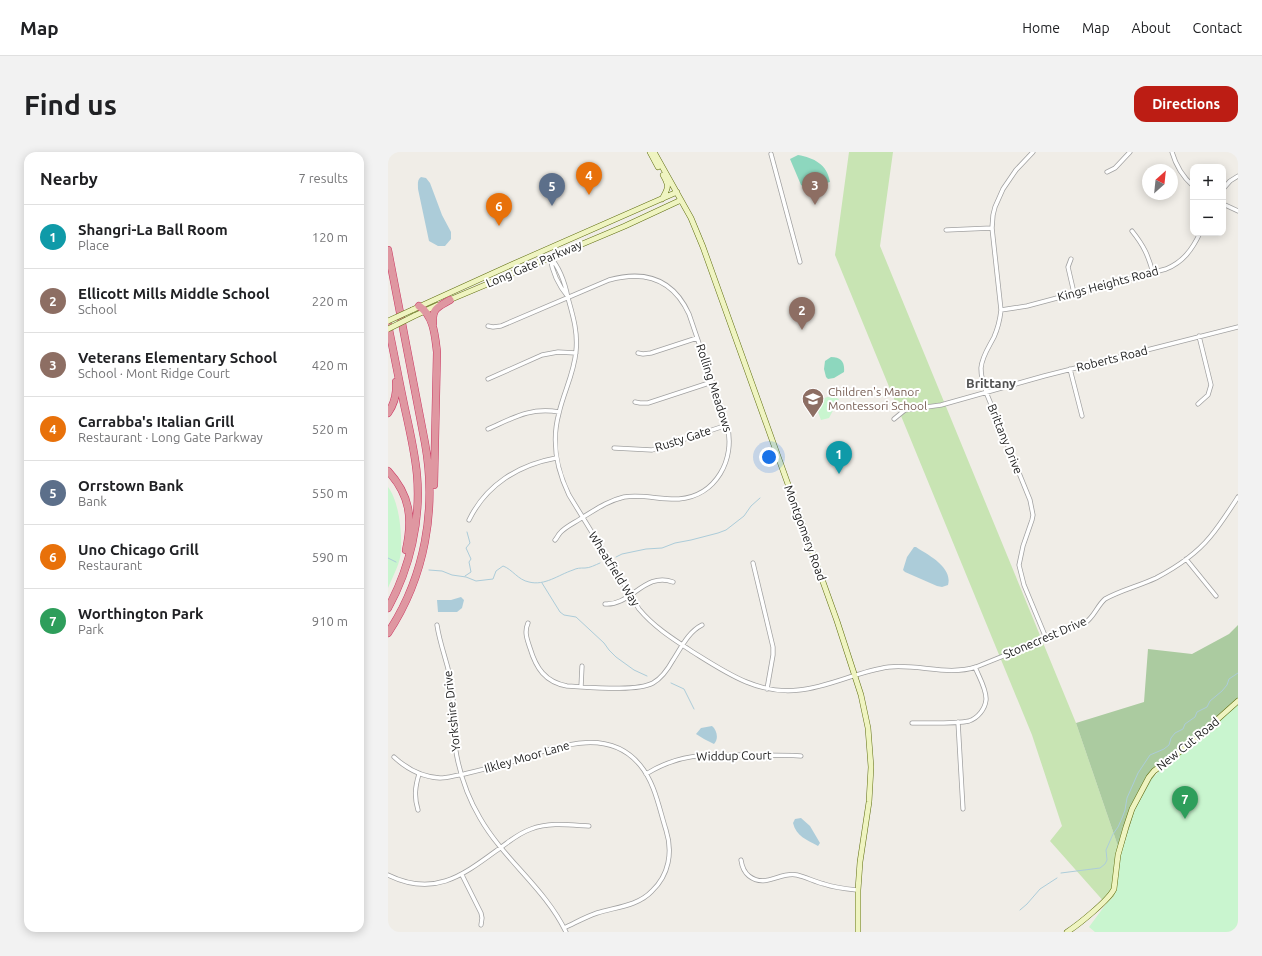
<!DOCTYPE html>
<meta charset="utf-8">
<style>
body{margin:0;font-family:Ubuntu,sans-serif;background:#f2f2f2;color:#202124}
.controls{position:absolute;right:12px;top:12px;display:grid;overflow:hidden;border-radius:8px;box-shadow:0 2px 10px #0003}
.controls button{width:36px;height:36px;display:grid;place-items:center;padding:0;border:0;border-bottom:1px solid #e0e0e0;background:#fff;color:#202124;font:20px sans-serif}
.compass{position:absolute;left:754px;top:12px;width:36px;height:36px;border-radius:50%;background:#fff;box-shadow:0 2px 10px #0003;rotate:27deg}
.you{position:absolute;left:381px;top:305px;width:14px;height:14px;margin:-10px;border:3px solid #fff;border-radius:50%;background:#1a73e8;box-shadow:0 0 0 6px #1a73e833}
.badge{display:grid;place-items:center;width:26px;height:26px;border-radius:50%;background:#bc1d14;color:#fff;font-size:13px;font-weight:700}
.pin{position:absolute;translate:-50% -33px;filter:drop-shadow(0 1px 2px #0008)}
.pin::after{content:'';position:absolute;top:21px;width:14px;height:12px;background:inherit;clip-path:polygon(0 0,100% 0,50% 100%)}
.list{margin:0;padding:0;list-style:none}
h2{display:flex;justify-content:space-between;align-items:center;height:52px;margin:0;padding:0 16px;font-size:17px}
h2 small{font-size:13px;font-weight:400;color:#757577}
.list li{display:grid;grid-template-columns:26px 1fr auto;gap:12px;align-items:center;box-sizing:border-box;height:64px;padding:0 16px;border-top:1px solid #e0e0e0}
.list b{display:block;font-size:15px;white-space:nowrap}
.list p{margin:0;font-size:13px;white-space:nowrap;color:#757577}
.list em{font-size:13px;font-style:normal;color:#757577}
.map{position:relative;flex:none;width:850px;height:780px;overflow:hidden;border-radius:12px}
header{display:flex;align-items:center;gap:24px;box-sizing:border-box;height:56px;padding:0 20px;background:#fff;border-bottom:1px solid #e0e0e0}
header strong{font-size:19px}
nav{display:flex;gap:22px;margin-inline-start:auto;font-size:14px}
.intro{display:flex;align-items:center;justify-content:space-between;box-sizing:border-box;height:96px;padding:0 24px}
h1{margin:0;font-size:28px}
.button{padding:10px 18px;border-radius:12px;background:#bc1d14;color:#fff;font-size:14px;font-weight:700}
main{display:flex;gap:24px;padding:0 24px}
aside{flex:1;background:#fff;border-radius:12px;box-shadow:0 2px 10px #0003}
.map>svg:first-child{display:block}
.grass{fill:#c8e4b3}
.forest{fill:#abcba0}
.park{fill:#c9f5cf}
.pitch{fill:#8dd7be}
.water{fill:#acccd9}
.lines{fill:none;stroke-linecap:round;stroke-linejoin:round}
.stream{stroke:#acccd9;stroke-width:1}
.street-casing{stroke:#a1a1a1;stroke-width:5}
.secondary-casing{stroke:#5f6e10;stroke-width:6}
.highway-casing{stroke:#ca3862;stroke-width:8}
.street{stroke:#fff;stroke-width:3.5}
.secondary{stroke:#eff4c1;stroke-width:5}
.highway{stroke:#df97a1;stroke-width:7}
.secondary-bridge-casing{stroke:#5f6e10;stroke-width:6;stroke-linecap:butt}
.secondary-bridge{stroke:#eff4c1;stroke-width:5}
.labels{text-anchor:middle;stroke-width:4;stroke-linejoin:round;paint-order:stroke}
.street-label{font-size:12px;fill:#202020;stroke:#fff}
.education-label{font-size:12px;fill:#785e54;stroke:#fff;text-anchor:start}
.neighbourhood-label{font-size:13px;font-weight:bold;fill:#535353;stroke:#fff}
</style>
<header>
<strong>Map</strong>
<nav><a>Home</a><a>Map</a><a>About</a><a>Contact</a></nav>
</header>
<div class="intro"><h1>Find us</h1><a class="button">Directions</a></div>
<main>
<aside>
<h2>Nearby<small>7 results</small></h2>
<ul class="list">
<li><span class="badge" style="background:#0f9aa8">1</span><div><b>Shangri-La Ball Room</b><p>Place</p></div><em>120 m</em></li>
<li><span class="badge" style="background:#8d6e63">2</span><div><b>Ellicott Mills Middle School</b><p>School</p></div><em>220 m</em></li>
<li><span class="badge" style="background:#8d6e63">3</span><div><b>Veterans Elementary School</b><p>School · Mont Ridge Court</p></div><em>420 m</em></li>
<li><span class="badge" style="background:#e8710a">4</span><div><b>Carrabba's Italian Grill</b><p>Restaurant · Long Gate Parkway</p></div><em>520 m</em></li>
<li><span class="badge" style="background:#5c6f8a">5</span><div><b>Orrstown Bank</b><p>Bank</p></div><em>550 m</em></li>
<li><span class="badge" style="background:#e8710a">6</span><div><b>Uno Chicago Grill</b><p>Restaurant</p></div><em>590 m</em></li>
<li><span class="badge" style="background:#2e9e5b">7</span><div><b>Worthington Park</b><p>Park</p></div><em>910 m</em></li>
</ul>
</aside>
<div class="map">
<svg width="850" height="780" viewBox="0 0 850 780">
<rect width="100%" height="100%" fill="#f0ede7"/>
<path class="grass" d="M461 0H505L492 94 688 571 733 703 728 740 726 745 718 752 662 689 674 674 644 583 447 103Z"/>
<path class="forest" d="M850 473V552L804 594 768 621 747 658 733 703 688 571 756 550 760 497 804 502 841 482Z"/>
<path class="park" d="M443 244 451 247 441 266 433 268 426 249Z
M0 335C11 349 14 380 13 398 13 410 5 424 0 436Z
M850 552V780H707L701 775 718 752 726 745 729 736 733 703 747 658 764 627 773 617 804 594Z"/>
<path class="pitch" d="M410 3C426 6 439 12 442 30L418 36 413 33 402 7Z
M443 205C453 205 457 210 456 220L446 226 440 227 438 225 436 217 437 209Z"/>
<path class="water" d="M33 25 38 26 42 31 54 63 63 80V87L57 94H50L41 89 30 37C30 32 29 28 33 25Z
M526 395H528C540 403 565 415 560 433L554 435 549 434 517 420 515 418 519 405Z
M73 445 76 448 74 456 69 460H50L49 448H63Z
M324 574C329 578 331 587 326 592L316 587 308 582 313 576Z
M413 666 422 674 432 691 430 694C419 688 408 684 405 671L407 667Z"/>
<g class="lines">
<path class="stream" d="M228 405 234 402 258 397 274 396 287 391 303 388 330 381 338 378 356 364 363 354 372 346
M0 406 8 410
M41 418 54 419 64 423 78 425 88 429 105 427 108 419 115 414C124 417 130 428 141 430 157 434 170 423 185 418 189 416 192 416 197 416 202 416 207 413 212 411
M77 424 83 420 81 410 83 407 78 396 82 391 79 380
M154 431 172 460 176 463 188 465 216 491 221 498 228 505 246 518 259 524
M283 531 296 537 306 557
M673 721 712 716 717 712 719 708 718 698 725 682 730 675 734 666 737 658 739 646 750 621 762 603 776 597 781 593 783 586 787 581 795 577 797 572 807 565 809 560 819 555 822 549 834 539 839 533 841 527 850 521
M632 758 639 752 652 737 669 726"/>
<g class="street-casing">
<path id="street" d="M645 0 628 18 615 37 607 55 605 63 604 76 613 158C612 167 610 176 606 185 601 195 594 204 593 216 593 224 595 232 598 240L642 348 645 363 644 368 635 394 631 413 636 433 658 486
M784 0C788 14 794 24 805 34
M383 2 412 110
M719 20 727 16 742 0
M835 37 842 29 850 24
M835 52 850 59
M558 78 604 76
M744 79C756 94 760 103 765 121
M162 105C172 116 177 131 180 146 185 164 190 180 188 199 186 222 176 239 171 261 163 290 168 316 181 343L251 457C266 475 285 487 305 500 337 520 370 543 411 538 442 535 470 519 501 515 531 512 560 524 588 515L697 471C706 465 709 454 717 447 733 438 751 434 768 426 787 416 808 402 822 385 832 373 841 359 850 345
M162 105C164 119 171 134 180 145
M683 107 680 115 686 141
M613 158 639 154 778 117C795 110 804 98 812 81
M100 174 105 175 113 174 221 128C257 118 285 127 301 162L339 273C348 307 328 344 291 347 273 348 255 342 236 345 219 349 207 358 192 367 186 371 177 375 172 381 170 383 169 386 167 388
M250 201 255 202 263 201 309 186
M682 217 694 264
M100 227 154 203 170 200 188 201
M247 250 252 251H260L324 230
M810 252 820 243 823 233 811 184
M506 267 517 258 553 253 656 224 850 175
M100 277C125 266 142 255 171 260
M226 296 264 298 339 273
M81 368C98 333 130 313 168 306
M798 407 828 444
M365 411 385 495V503L379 537
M217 452C243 454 257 419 285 430
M140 471C136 480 139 487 142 496 148 516 157 530 179 534 200 535 248 540 265 531 274 526 280 517 285 508 293 496 300 480 314 473
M49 473C52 494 61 514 64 535 66 548 65 561 65 574 67 606 76 639 92 666 116 708 157 736 178 780
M193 535 194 514
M570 570 575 657
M524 571C540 571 567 572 581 569 590 566 597 557 598 548 599 538 591 525 587 515
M6 605C19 617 34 625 52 626 60 626 68 623 76 622 93 618 109 614 126 609 166 596 219 573 252 613 267 631 271 656 278 678 285 700 281 723 264 739 250 754 228 755 209 761 197 765 187 771 176 776
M258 622C290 602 318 602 354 603 374 603 394 603 413 604
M30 658C26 645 27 635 31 622
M353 708C354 715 356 720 361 724 378 737 392 719 409 723 418 725 427 730 436 732 447 736 459 737 470 738
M0 723C47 746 75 723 112 696 122 689 131 681 143 677 162 670 182 673 201 674
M74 723 93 761 94 766 93 773"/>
</g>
<g class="secondary-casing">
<path id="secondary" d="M262 0 270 15
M266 0 303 66 315 95 449 469 473 543 480 576 483 615 481 650 472 710 470 738V780
M274 47C280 36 282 35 275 23
M59 149 237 74 293 48
M24 158 123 113 289 40
M26 164 50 153
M679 780C690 773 721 748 726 737L730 703 738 675 744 657 761 625 766 619 802 592 850 549"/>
</g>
<g class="highway-casing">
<path id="highway" d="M0 98 37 291C49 357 37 425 0 481
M31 154C46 164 47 184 49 200L46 333
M45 171C44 156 50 155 62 148
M0 173C6 201 11 229 17 257 22 279 27 301 29 323 33 368 22 416 0 456
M0 261C7 251 9 242 8 230
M0 319C22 343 25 366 18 398"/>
</g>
<use href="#street" class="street"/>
<use href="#secondary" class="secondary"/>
<use href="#highway" class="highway"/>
<g class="secondary-bridge-casing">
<path id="secondary-bridge" d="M0 169 24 158
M0 177 26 164"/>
</g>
<use href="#secondary-bridge" class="secondary-bridge"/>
</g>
<defs>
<g id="school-pin" transform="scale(1.15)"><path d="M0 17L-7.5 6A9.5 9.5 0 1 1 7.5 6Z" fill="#8d6e63" stroke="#fff"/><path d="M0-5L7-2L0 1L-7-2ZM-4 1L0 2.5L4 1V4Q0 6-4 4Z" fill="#fff"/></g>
</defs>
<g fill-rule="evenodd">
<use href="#school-pin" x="425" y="247"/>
</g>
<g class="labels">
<g class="street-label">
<text transform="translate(146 112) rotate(-23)" y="4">Long Gate Parkway</text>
<text transform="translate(720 132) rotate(-15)" y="4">Kings Heights Road</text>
<text transform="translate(724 207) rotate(-14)" y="4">Roberts Road</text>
<text transform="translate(326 236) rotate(72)" y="4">Rolling Meadows</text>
<text transform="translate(295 287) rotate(-18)" y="4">Rusty Gate</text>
<text transform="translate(617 287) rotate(68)" y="4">Brittany Drive</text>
<text transform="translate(417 381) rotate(70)" y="4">Montgomery Road</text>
<text transform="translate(226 417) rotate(58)" y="4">Wheatfield Way</text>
<text transform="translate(657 486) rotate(-23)" y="4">Stonecrest Drive</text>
<text transform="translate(64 559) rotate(-96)" y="4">Yorkshire Drive</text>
<text transform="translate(800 592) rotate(-39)" y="4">New Cut Road</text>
<text transform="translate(346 604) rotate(-1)" y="4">Widdup Court</text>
<text transform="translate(139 605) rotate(-16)" y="4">Ilkley Moor Lane</text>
</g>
<g class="education-label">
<text x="440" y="244">Children's Manor<tspan x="440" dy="14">Montessori School</tspan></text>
</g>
<g class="neighbourhood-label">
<text x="603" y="236">Brittany</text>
</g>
</g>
</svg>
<div class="controls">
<button>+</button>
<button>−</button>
</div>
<svg class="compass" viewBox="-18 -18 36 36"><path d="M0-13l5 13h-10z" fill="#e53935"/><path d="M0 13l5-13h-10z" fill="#757577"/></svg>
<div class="you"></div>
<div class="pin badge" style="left:451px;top:322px;background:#0f9aa8">1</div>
<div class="pin badge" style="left:414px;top:178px;background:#8d6e63">2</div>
<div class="pin badge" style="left:427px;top:53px;background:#8d6e63">3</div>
<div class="pin badge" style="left:201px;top:43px;background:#e8710a">4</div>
<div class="pin badge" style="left:164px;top:54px;background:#5c6f8a">5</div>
<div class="pin badge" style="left:111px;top:74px;background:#e8710a">6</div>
<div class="pin badge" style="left:797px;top:667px;background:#2e9e5b">7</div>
</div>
</main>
